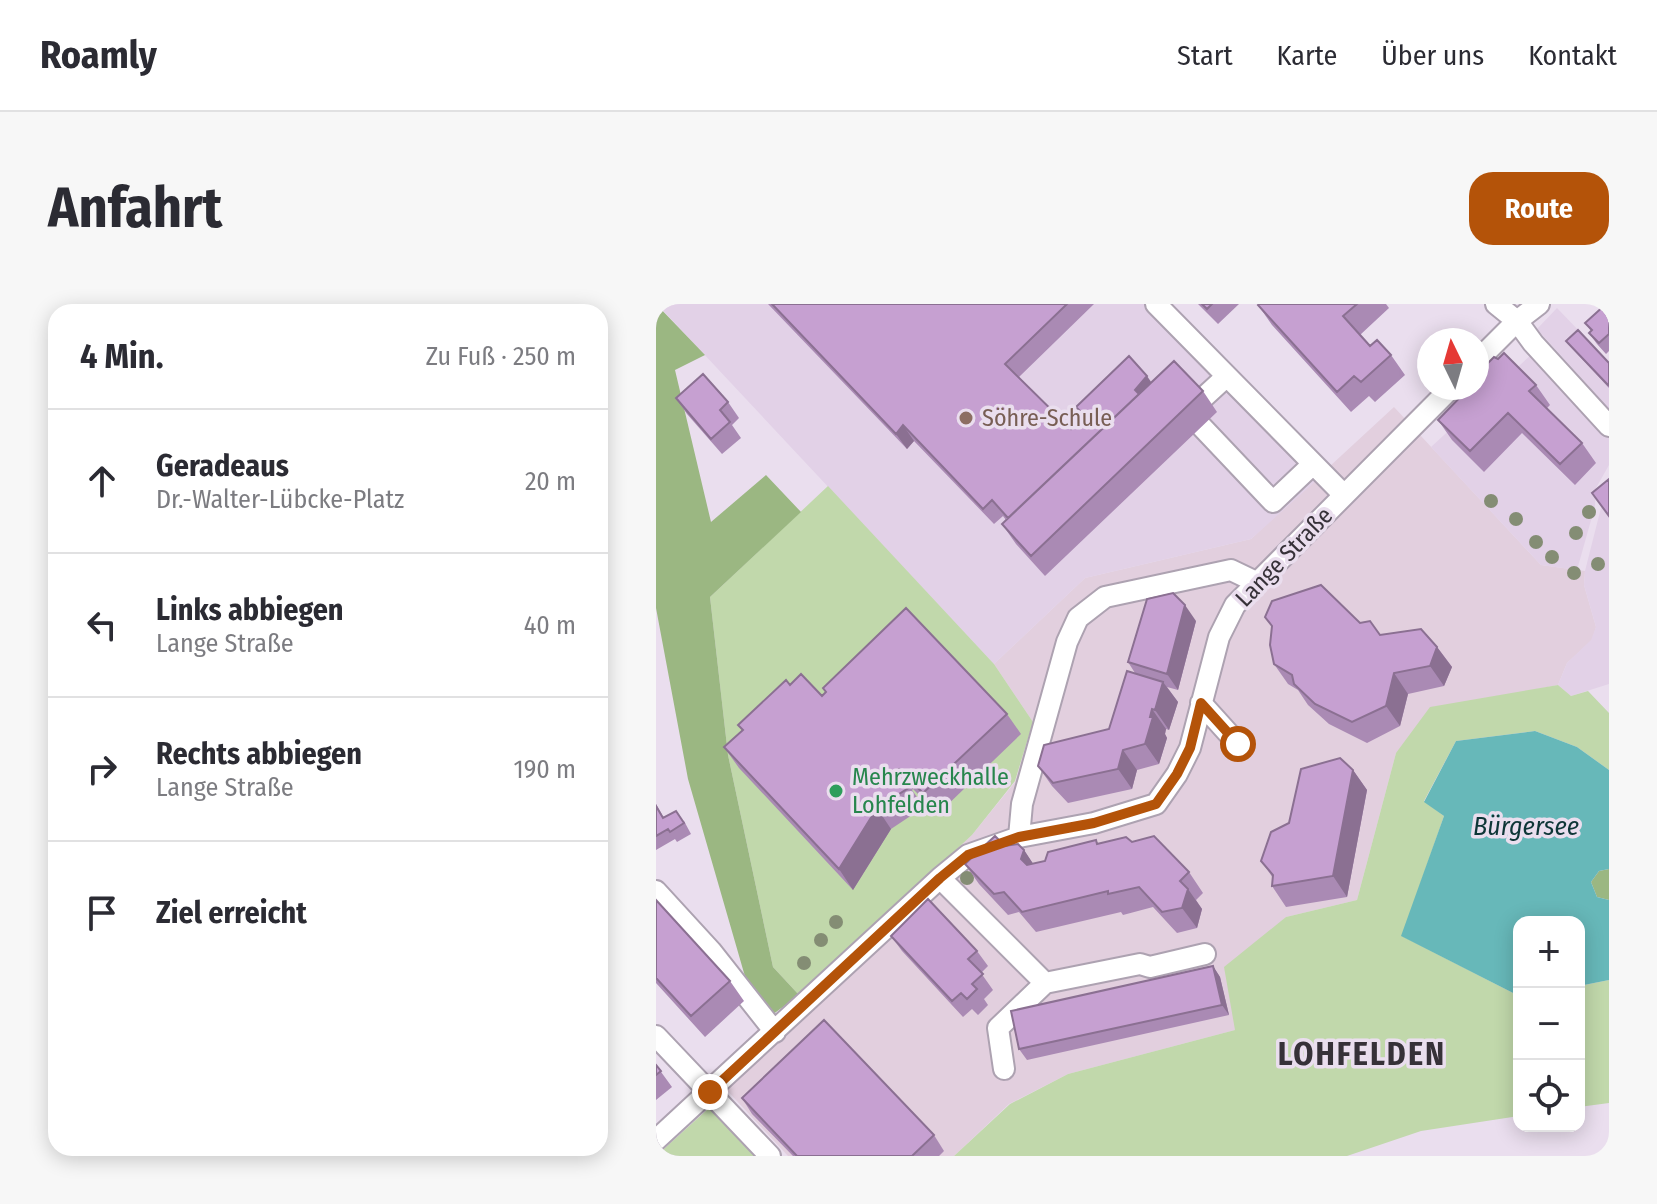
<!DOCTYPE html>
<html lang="de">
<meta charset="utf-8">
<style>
body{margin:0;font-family:"Fira Sans Condensed",sans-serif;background:#f7f7f7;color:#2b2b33}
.controls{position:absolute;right:24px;bottom:24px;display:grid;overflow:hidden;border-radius:16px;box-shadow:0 4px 20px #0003}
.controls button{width:72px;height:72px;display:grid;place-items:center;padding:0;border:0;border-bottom:2px solid #e1e1e2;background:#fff;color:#2b2b33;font:40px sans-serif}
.compass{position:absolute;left:761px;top:24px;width:72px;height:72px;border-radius:50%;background:#fff;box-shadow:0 4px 20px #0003;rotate:355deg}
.stop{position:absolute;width:24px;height:24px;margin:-18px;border:6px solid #b45309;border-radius:50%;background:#fff}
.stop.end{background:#b45309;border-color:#fff;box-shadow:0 2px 8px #0008}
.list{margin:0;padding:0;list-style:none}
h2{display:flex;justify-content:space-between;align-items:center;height:104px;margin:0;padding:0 32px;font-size:34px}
h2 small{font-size:26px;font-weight:400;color:#7c7c81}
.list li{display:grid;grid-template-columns:52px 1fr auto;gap:24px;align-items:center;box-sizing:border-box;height:144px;padding:0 32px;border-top:2px solid #e1e1e2}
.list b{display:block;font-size:30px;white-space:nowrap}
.list p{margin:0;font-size:26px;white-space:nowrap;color:#7c7c81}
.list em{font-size:26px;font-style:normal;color:#7c7c81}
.icon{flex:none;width:44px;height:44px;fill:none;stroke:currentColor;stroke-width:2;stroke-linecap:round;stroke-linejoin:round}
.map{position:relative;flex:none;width:953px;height:852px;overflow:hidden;border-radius:24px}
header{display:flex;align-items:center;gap:48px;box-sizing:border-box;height:112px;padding:0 40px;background:#fff;border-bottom:2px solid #e1e1e2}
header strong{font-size:38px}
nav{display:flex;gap:44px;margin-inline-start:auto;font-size:28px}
.intro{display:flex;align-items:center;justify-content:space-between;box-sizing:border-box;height:192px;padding:0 48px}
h1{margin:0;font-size:56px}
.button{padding:20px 36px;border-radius:24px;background:#b45309;color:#fff;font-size:28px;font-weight:700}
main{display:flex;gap:48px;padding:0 48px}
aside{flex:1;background:#fff;border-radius:24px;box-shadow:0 4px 20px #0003}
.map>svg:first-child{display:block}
.commercial{fill:#e2cfde}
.built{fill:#e2d1e7}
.green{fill:#c1d8ab}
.forest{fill:#9bb782}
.water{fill:#67b8b9}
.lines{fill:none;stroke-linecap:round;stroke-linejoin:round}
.minor-casing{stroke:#ada2b1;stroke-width:24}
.minor{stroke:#fff;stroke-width:20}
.tree{fill:#848d74}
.wall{fill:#aa8ab4}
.shaded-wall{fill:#8b7092}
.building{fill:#c6a0d1;stroke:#8b7092;stroke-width:2}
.route{stroke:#b45309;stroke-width:10}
.education-dot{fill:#8d6e63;stroke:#eadeee;stroke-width:3}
.leisure-dot{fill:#2e9e5b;stroke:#eadeee;stroke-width:3}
.labels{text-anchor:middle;stroke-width:7;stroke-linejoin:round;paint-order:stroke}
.education-label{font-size:24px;fill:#785e54;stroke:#eadeee;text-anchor:start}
.street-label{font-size:24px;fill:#363138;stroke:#eadeee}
.leisure-label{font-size:24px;fill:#27864d;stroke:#eadeee;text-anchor:start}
.water-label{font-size:26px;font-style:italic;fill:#0e3637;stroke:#eadeee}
.district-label{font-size:32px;font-weight:bold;letter-spacing:2px;fill:#363138;stroke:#eadeee}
</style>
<header>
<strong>Roamly</strong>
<nav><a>Start</a><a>Karte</a><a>Über uns</a><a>Kontakt</a></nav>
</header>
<div class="intro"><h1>Anfahrt</h1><a class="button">Route</a></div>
<main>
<aside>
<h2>4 Min.<small>Zu Fuß · 250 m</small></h2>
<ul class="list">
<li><svg class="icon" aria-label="ahead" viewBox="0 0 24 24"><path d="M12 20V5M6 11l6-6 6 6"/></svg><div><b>Geradeaus</b><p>Dr.-Walter-Lübcke-Platz</p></div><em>20 m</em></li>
<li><svg class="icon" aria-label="left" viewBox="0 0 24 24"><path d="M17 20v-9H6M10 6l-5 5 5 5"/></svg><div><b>Links abbiegen</b><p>Lange Straße</p></div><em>40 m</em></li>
<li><svg class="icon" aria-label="right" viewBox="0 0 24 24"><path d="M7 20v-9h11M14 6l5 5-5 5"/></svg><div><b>Rechts abbiegen</b><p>Lange Straße</p></div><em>190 m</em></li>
<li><svg class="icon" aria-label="arrive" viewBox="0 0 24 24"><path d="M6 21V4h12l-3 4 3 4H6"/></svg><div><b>Ziel erreicht</b></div></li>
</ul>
</aside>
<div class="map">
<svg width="953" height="852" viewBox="0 0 953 852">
<rect width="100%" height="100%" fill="#eadeee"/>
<path class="commercial" d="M738 103 885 261 929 267 928 281 940 323 936 336 911 359 902 381 855 390 740 449 701 596 630 613 579 726 412 770 353 800 298 852H132L55 769 316 531 359 478 377 418 338 360 429 274 595 235Z"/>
<path class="built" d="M1 0H511L671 167 595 235 429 274 338 360Z
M901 4 953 58V105L881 25Z
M876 50 953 133V161L940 184 939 202 921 266 885 261 775 143Z
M953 186V380L915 392 902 381 911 359 935 336 940 323 928 281 929 267 949 188Z"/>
<path class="green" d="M172 182 338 360 377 418 359 477 316 531 143 691 117 663 72 451 54 293Z
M902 381 915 392 932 387 953 409V466L921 443 879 427 800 437 768 497 788 512 746 632 863 692V812L765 827 691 852H298L354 800 412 770 579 726 568 663 630 613 701 596 740 449 774 403Z
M953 676V799L923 803V682Z
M53 804 101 852H0Z"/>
<path class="forest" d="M0 0 49 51 19 66 55 218 110 171 145 208 54 293 72 451 117 663 143 691 116 711 96 688 88 669 32 475 0 304Z
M953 565V596L941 593 935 578 943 567Z"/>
<path class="water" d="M879 427 921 443 953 466V565L943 567 935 578 941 593 953 596V676L923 682V618H863V692L745 632 788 512 768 498 800 437Z"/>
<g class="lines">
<g class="minor-casing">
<path id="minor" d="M500 0 688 191
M840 0 861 17 877 39 953 122
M821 57 861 17 883 0
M547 94 571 72
M546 123 617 198 657 160
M545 399 582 440
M363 533 366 500 411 338 422 314 449 293 575 266 600 278
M284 574 389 679 484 660 494 663 549 650
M0 587 55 647 119 728
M0 732 114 852
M348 765 342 724 389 679
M0 836 284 574 312 551 363 533 438 519 500 500 521 470 534 444 563 333 579 301 795 84"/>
</g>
<use href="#minor" class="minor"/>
</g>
<g class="tree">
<circle cx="835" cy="197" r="7"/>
<circle cx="933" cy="208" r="7"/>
<circle cx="860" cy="215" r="7"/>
<circle cx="920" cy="229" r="7"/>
<circle cx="880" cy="238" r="7"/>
<circle cx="896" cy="253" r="7"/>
<circle cx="942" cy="260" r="7"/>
<circle cx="918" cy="269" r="7"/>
<circle cx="311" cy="574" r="7"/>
<circle cx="180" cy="618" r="7"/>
<circle cx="165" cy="636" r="7"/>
<circle cx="148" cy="659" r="7"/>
</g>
<path class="wall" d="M112 0H438L363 73 415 125 427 112 420 103 495 79 547 87 561 108 389 272 360 240 346 220 350 216 347 212 338 220 258 137 251 145Z
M542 0H583L562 20Z
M603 0H730L733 4 704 31 714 42 735 51 749 71 719 98 713 92 695 108 616 21 602 1Z
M953 1V47L950 50 941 40 933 29 935 27 929 19Z
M910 37 953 59V84L914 42Z
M880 81 894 101 891 104 926 139 940 159 919 181 866 129 828 168 796 136 782 116Z
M20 94 72 98 83 114 76 121 85 134 66 150 31 110Z
M540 317 522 386 511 383 522 398 513 426 510 425 509 430 511 434 503 460 481 466 476 485 412 499 396 482 382 462 453 425 479 369 472 358Z
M724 331 781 343 796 363 788 382 752 390 744 422 711 439 673 420 652 401 642 386 632 380 618 360Z
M134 381 166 392 170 388 167 384 351 410 365 430 282 510 257 485 256 486 268 503 235 525 197 586 83 464 68 443 86 426 82 421Z
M697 466 711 486 691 593 630 603 616 582 617 574 605 557 633 519Z
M0 500 8 514 28 517 35 530 21 538 19 535 0 546Z
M440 536 442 540 476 538 533 568 547 589 540 596 546 605 541 624 521 629 497 603 467 611 465 608 380 628 363 608 352 611 323 580 309 560 349 542 368 546 377 560 389 557Z
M0 596 74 677 88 697 49 733 0 679Z
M235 632 321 647 332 662 325 669 337 686 328 695 332 701 322 711 316 705 307 713 246 647Z
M557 662 564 673 573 711 371 756 363 745Z
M0 761 16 783 0 796Z
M86 794 278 831 288 847 283 852H137L96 810Z"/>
<path class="shaded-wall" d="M491 72 502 88 492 100 479 86Z
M247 121 258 137 251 145 240 130Z
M529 301 540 317 522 386 511 370Z
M781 343 796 363 788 382 774 362Z
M738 369 752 390 744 422 730 402Z
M507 378 522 398 513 426 499 406Z
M496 405 510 425 509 430 511 434 503 460 489 440Z
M467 446 481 466 476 485 462 465Z
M697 466 711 486 691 593 677 572Z
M221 504 235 525 197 586 183 565Z
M368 546 382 567 379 575 365 555Z
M532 585 546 605 541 624 526 604Z
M557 662 564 673 573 711 566 701Z"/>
<path class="building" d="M116 0H411L349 60 415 125 428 111 420 103 473 52 491 72 479 86 483 90 352 214 336 196 327 205 247 121 240 130Z
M546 0H556L551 5Z
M603 0H701L687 12 714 42 721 36 735 51 705 78 698 72 681 88 602 1Z
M950 0 953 1V30L943 39 933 29 936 26 929 19Z
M922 26 953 59V79L952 81 910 37Z
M848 49 880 81 873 87 926 139 904 160 852 109 814 147 782 116 813 84H821V70L838 53 842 55Z
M518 57 547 87 375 252 346 220Z
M47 70 72 98 64 106 74 118 55 135 20 94Z
M953 175V212L936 189Z
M665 281 704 319 714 317 724 331 765 325 781 343 774 362 738 369 730 402 696 418 659 400 638 380 636 371 618 360 614 341 616 322 609 313 616 297Z
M517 289 529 301 511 370 472 358 491 295Z
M250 304 351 410 267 489 243 465 239 468 254 483 221 504 183 565 68 443 87 426 82 421 130 376 134 381 145 370 166 392 170 388 167 384Z
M471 367 507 378 499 406 496 405 494 413H497L489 440 467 446 462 465 397 479 382 462 388 441 453 425Z
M684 454 697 466 677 572 616 582 617 571 605 557 615 528 633 519 645 465Z
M0 502 7 514 20 507 28 519 14 528 12 525 0 532Z
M339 532 349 542 362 540 368 546 365 555 371 561 389 557 392 548 440 536 441 540 470 533 476 538 498 532 533 568 524 577 532 585 526 604 506 608 483 583 452 590V587L366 608 348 588 338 590 309 560Z
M272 595 321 647 312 655 327 670 316 680 321 685 311 695 305 689 296 697 235 632Z
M0 596 74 677 35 712 0 674Z
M557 662 566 701 363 745 355 707Z
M168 716 278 831 256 852H141L86 794Z
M0 761 5 767 0 771Z"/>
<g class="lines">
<path class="route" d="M54 788 284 574 312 551 363 533 438 519 500 500 521 470 534 444 545 399 582 440"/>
</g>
<circle class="education-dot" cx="310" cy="114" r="8"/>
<circle class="leisure-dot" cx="180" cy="487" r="8"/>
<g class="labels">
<g class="education-label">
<text x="326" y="122">Söhre-Schule</text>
</g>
<g class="street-label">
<text transform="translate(628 253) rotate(-46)" y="8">Lange Straße</text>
</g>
<g class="leisure-label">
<text x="196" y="481">Mehrzweckhalle<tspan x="196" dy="28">Lohfelden</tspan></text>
</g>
<g class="water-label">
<text x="870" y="531">Bürgersee</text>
</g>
<g class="district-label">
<text x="706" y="761">LOHFELDEN</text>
</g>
</g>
</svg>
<div class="controls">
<button>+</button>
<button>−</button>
<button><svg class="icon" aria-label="locate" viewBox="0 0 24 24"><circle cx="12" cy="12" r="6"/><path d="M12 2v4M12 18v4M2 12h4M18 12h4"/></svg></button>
</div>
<svg class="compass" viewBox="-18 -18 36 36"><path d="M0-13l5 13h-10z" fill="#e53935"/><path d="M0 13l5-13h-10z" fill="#7c7c81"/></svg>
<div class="stop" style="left:582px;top:440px"></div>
<div class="stop end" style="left:54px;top:788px"></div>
</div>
</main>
